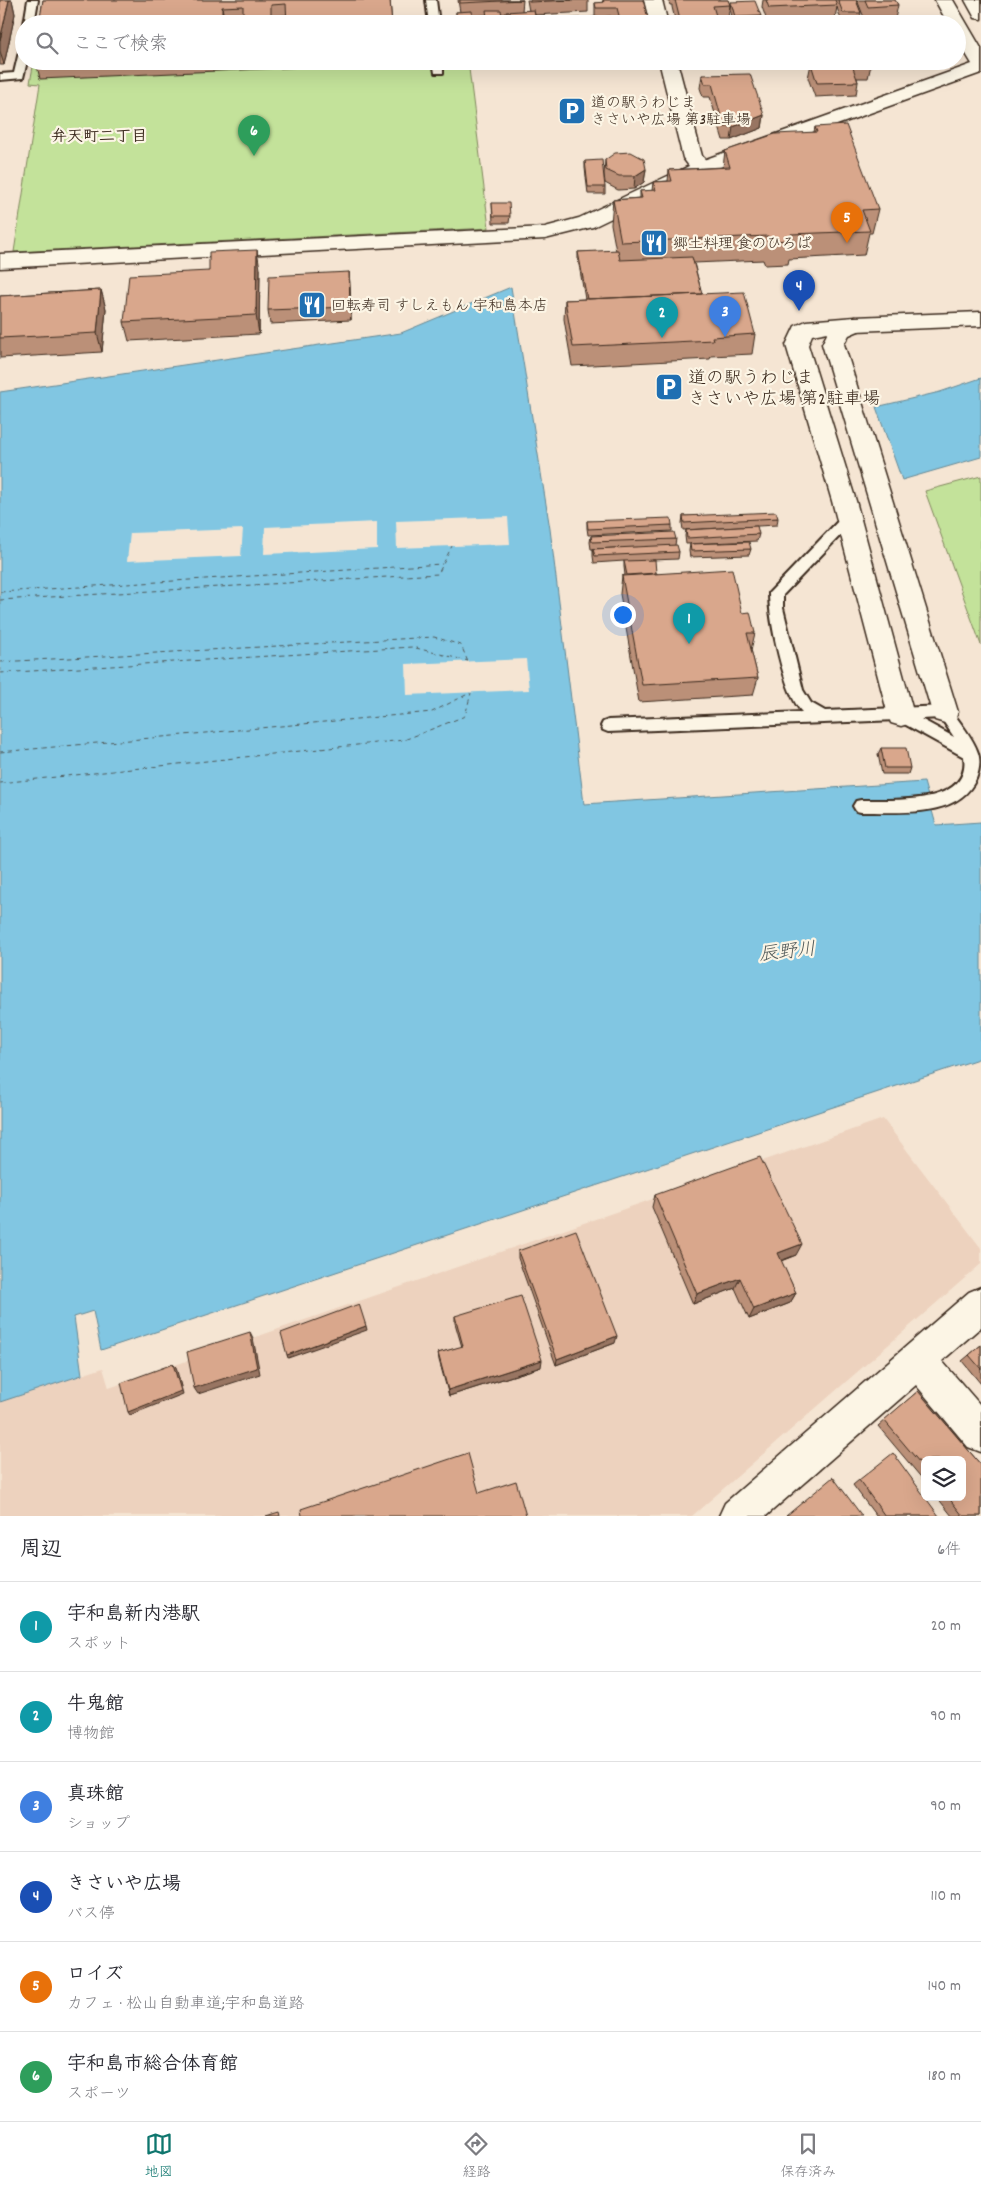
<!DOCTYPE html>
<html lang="ja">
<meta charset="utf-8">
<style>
body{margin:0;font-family:Dekko,"Klee One",sans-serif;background:#f2f2f3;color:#2b2b33}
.controls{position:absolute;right:15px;bottom:15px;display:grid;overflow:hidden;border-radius:8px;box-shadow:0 5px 20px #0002}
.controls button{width:45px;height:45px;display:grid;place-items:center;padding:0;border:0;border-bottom:1px solid #e1e1e2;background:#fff;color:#2b2b33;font:25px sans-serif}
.you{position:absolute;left:622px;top:614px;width:18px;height:18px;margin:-12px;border:4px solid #fff;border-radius:50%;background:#1a73e8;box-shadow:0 0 0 8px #1a73e833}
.badge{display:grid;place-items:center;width:32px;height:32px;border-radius:50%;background:#0f766e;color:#fff;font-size:16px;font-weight:700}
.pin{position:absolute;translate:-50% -41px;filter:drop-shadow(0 1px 2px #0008)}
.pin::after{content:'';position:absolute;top:26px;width:18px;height:15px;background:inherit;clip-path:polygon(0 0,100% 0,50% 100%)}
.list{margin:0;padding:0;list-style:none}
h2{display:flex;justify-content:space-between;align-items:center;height:65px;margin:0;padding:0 20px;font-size:21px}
h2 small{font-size:16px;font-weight:400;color:#7c7c81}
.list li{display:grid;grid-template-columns:32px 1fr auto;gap:15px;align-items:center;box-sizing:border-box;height:90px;padding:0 20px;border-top:1px solid #e1e1e2}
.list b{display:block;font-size:19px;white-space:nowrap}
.list p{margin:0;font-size:16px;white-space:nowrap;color:#7c7c81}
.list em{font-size:16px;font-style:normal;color:#7c7c81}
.icon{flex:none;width:28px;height:28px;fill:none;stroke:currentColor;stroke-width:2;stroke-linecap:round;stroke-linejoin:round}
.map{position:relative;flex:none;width:981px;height:1516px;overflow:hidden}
.search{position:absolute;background:#fff;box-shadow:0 5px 20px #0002;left:15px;right:15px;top:15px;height:55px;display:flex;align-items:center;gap:12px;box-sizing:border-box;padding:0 18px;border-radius:28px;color:#7c7c81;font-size:19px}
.sheet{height:605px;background:#fff}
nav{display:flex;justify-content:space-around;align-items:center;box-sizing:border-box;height:70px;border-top:1px solid #e1e1e2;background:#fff;font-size:14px;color:#7c7c81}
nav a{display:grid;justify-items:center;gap:2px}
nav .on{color:#0f766e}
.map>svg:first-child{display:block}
.built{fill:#edd2be}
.green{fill:#c3e29a;stroke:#7f865c}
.water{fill:#81c6e2;stroke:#658894}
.pier{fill:#f5e5d3}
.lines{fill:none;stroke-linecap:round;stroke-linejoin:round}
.ferry{stroke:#505959;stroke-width:1;stroke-dasharray:4.5 4;stroke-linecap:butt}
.lane-casing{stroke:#3b2a1e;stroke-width:4}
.street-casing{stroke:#3b2a1e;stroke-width:3}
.secondary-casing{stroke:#3b2a1e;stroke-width:3}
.highway-casing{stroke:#3b2a1e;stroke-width:3}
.lane{fill:#fcf5e5;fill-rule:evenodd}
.street{fill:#fcf5e5;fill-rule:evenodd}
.secondary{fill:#fcf5e5;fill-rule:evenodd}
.highway{fill:#fcf5e5;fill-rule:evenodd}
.wall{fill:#bb9078;stroke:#3b2a1e}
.shaded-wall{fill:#987562;stroke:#3b2a1e}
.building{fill:#d9a78c;stroke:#3b2a1e}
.labels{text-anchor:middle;stroke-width:4.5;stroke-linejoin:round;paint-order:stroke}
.far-poi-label{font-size:15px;fill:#3b2a1e;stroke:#fcf5e5;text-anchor:start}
.far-neighbourhood-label{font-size:16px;font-weight:bold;fill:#3b2a1e;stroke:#fcf5e5}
.poi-label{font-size:18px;fill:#3b2a1e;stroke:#fcf5e5;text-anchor:start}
.water-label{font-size:19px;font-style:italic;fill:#505959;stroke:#fcf5e5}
</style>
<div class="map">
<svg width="981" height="1516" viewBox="0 0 981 1516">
<rect width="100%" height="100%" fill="#f5e5d3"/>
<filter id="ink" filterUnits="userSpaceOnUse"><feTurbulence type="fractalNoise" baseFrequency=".02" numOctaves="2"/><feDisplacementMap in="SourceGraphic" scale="10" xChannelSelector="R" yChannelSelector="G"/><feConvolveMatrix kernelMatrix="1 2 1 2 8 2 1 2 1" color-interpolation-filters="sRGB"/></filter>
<g filter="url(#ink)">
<path class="built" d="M883 1119 981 1248V1264L692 1516H0V1402L103 1368 109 1388Z"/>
<path class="green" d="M34 61H468L489 228 14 252 40 84 30 83Z
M981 476V645L925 491Z"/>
<path class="water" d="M511 287 550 529 584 804 924 782 936 825 981 822V1058L101 1350 93 1311 74 1317 82 1375 0 1402V392L401 333Z
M981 378V457L902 480 876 407 940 392Z"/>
<path class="pier" d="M508 517 510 544 397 548 396 521Z
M377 522V549L264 554 265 527Z
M243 529 241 556 127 561 130 533Z
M526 659 529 690 407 695 406 664Z"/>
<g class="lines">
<path class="ferry" d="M0 592 442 564
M0 600 438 574 452 546
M0 662 434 637 461 645 468 662
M0 673 412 647 468 661
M0 752 432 712 470 693
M0 783 404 740 465 716 471 693"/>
<g class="lane-casing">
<path id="lane" d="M28 0H38L34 24H24Z
M426 0H436L439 24H429Z
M24 49V61H27L23 78 0 80V74L14 73 19 52Z
M433 61H443V73H435Z
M848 514 853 516 855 519 853 522 783 595V608L803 690 811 703 825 711 945 706 950 708C959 722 973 737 978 753 981 762 979 771 976 779 957 820 897 811 861 812L856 811 853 806 856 801 861 800C891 799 971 807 964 757L897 720 608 732 603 730 601 726 603 722 608 720 802 712C784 693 769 620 769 593L843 516ZM941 718 954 737 921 719Z"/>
</g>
<g class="street-casing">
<path id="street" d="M644 0H662L668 24H650Z
M659 61H677L702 156 712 167 709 171 593 227 545 239 0 268V254L545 227 579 218 689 166 683 158Z
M855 317 863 319 866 324 863 329 849 335 844 344 958 712 955 720 945 723 935 720 932 712 822 344 828 332 812 335 808 345 856 501 914 715 911 723 901 726 891 723 888 715 832 501 786 345 795 326 806 321Z
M981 1287V1327L942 1361 981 1406V1452L968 1447 916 1385 766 1516H719L725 1503 969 1292Z"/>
</g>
<g class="secondary-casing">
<path id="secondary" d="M935 0H953L981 48V73L709 171 702 173 695 171 692 167 695 163 972 64 957 39V24H948Z
M981 312V326L855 331 847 329 844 324 847 319 855 317Z"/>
</g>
<g class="highway-casing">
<path id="highway" d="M965 0H981V19L975 18Z"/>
</g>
<use href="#lane" class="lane"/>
<use href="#street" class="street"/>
<use href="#secondary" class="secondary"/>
<use href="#highway" class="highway"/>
</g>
<path class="wall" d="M0 0H12L15 14 4 65H0Z
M43 0H390L392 24H39Z
M458 0H523L522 11H529L527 0H588V12L535 15 537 24H507L506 14H502L503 24H487L486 15 472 16 473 24H456V12H460Z
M603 0H643L648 24H616V21H613L614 24H585V18L595 17V3H602Z
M668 0H728L730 5 728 18 717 19 716 24H676L672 7V5H670Z
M763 0H856L861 13 860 19 841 20 837 7 835 18 767 21 762 7Z
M857 0H895L898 5 895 19 865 20Z
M731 2 761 16 760 23 734 24 730 9Z
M36 61H395V63L40 79Z
M825 61H869L871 65 868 78H857L858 82 856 95 815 97 808 78 811 64H826Z
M702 75 764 115 762 128 731 140H723L710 97H703L700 88Z
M815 127 878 209 872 233H869L864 255 789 259 788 264 765 265 763 260 694 263 702 294 755 334 752 354 711 356 710 359 572 366 564 319 565 300 585 299 578 259V252L616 251 611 224 613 200 640 198V191H652L653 182 668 181 669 170 723 167 725 151 814 132Z
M605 160 646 169 644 182 634 189 618 190 605 183 604 174Z
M585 161 605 187V194H588L585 168Z
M492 203 510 216 509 223H493Z
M260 269 259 334 129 341 124 322 209 271Z
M349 272 350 286 351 320 270 324 268 310Z
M101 290 106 309 102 352 0 358V296Z
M683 516 778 518 777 525 683 530 682 523Z
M587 521 672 525V531L588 535 587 528Z
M686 530 759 534 757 541 686 544 685 536Z
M591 536 676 539 675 545 679 552 678 559 652 560 656 573 742 613 755 633 751 650 758 678 753 695 639 702 620 594 622 576 625 575 624 567V561L594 563 593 556V549L620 548 591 549 590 542Z
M690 544 751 549 749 555 690 557 689 551Z
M881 748 910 768 908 774H882L878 754Z
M655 1195 796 1255 781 1261 796 1293 790 1303 749 1319 735 1288 693 1304 652 1207Z
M518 1251 615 1343 556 1365 518 1258Z
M455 1316 541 1367 449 1396 439 1360 438 1353 462 1347 455 1323Z
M981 1345V1384L962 1361Z
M918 1391 981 1465V1516H952L937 1497H962V1460H925V1482L878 1426Z
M859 1480 939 1516H876L853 1485Z"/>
<path class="shaded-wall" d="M9 0H12L15 14 4 65 0 51V40Z
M222 7 225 24H222Z
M764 115 762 128 731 140 733 127Z
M646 169 644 182 634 189 635 176Z
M257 250 260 269 259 334 256 315Z
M349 272 350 286 351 320 350 307Z
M101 290 106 309 102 352 97 333Z
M802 1244 796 1255 772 1264 778 1253Z
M740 1278 735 1288 693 1304 697 1294Z
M796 1293 790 1303 749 1319 754 1309Z
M366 1326 367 1330 288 1358 287 1355Z
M250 1332 253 1338 260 1374 198 1394 194 1388Z
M617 1336 615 1343 556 1365 557 1359Z
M542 1360 541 1367 449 1396 448 1390Z
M173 1364 176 1367 183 1394 130 1415 128 1412Z"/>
<path class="building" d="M0 0H9L0 40Z
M43 0H390L392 24H287L286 4 271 5V19L243 20V6L222 7V24H39Z
M460 0H523L460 3Z
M530 0H572L530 2Z
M603 0H643L649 22 621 23 617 8H596L595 3 604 2Z
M675 0H728L730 5 713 6 717 19 680 20Z
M766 0H835L837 5 769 8Z
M838 0H856L861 13H843Z
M865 0H895L898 5 868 7Z
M755 1 761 16 735 17 731 2Z
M486 10H501L503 24H488Z
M534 10 537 24H508L506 12Z
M472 11 473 24H457L456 12Z
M287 15V24H272V16Z
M611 16 614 24H587L585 18Z
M243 17V24H224V18Z
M580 18 582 24H561L560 19Z
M832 61H869L871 65H852L858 82 817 83 811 64 833 63Z
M750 74 764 115 733 127H724L712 84H705L702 75Z
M846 125 878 209 862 210 870 231 791 234 793 240 769 241 768 236 621 242 613 200 642 198 640 191 656 190 653 182 672 181 669 170 730 167 725 151 775 134 817 132 815 127Z
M631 152 644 159 646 169 635 176H619L606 170 605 160 615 153Z
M602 160 605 187H588L585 161Z
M492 203H509L510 216H493Z
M257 250 256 315 124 322 129 275 209 271V252Z
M618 250 620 260 692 257 702 294 587 299 578 252Z
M349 272 350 307 268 310 269 276Z
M101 290 97 333 0 338V296Z
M744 292 755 334 712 337 713 340 573 347 565 300Z
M776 512 778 518 684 523 683 516Z
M671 518 672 525 588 529 587 521Z
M757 526 759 534 687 538 686 530Z
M674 532 676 539 592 542 591 536Z
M749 542 751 549 691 551 690 544Z
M677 545 679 552 595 556 593 549Z
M655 560 656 573 627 575 624 561Z
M732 569 742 613 750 612 755 633H747L758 678 642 685 622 576Z
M881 748H906L910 768H885Z
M760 1157 802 1244 778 1253 796 1293 754 1309 740 1278 697 1294 655 1195Z
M576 1230 617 1336 557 1359 518 1251Z
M521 1296 542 1360 448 1390 438 1353 463 1346 455 1316Z
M359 1304 366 1326 287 1355 281 1333Z
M250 1332 257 1368 194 1388 187 1352Z
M981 1345V1369L969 1355Z
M173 1364 181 1391 128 1412 121 1383Z
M918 1391 981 1465V1516H963L948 1497H962V1460H925V1469L884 1420Z
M468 1453 479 1493 516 1481 526 1516H302L301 1509Z
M893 1453 925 1497 939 1516H885L859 1480Z
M833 1477 862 1516H786Z
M279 1512 280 1516H266Z"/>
</g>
<defs>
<g id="parking-square" transform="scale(1.4375)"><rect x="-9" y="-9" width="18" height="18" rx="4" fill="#1f6fb2" stroke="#fcf5e5"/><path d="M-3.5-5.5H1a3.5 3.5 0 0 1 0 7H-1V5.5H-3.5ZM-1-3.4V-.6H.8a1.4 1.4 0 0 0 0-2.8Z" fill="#fff"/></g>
<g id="restaurant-square" transform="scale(1.4375)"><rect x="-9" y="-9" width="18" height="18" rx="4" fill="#1f6fb2" stroke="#fcf5e5"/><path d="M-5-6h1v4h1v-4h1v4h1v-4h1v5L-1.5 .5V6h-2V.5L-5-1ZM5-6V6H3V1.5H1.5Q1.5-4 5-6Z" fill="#fff"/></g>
</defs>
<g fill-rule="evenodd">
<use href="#parking-square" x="572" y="111"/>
<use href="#restaurant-square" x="654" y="243"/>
<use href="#restaurant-square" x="312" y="305"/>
<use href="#parking-square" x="669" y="387"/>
</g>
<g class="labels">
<g class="far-poi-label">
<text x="591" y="107">道の駅うわじま<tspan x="591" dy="17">きさいや広場 第3駐車場</tspan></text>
<text x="673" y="248">郷土料理 食のひろば</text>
<text x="331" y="310">回転寿司 すしえもん 宇和島本店</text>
</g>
<g class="far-neighbourhood-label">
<text x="99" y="141">弁天町二丁目</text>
</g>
<g class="poi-label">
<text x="688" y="383">道の駅うわじま<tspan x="688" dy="21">きさいや広場 第2駐車場</tspan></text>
</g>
<g class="water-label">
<text transform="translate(787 950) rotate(-6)" y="7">辰野川</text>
</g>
</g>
</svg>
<div class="controls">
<button><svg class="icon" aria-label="layers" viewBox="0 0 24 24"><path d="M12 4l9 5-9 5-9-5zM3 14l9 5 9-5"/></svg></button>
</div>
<div class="you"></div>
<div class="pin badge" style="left:689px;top:644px;background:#0f9aa8">1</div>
<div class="pin badge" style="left:662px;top:338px;background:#0f9aa8">2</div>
<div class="pin badge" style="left:725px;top:337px;background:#3f7fe0">3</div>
<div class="pin badge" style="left:799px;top:311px;background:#1a4fb4">4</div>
<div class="pin badge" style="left:847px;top:243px;background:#e8710a">5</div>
<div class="pin badge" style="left:254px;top:156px;background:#2e9e5b">6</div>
<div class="search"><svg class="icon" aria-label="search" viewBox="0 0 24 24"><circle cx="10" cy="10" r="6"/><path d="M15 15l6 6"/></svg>ここで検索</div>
</div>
<section class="sheet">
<h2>周辺<small>6件</small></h2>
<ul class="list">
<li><span class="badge" style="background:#0f9aa8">1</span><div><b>宇和島新内港駅</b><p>スポット</p></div><em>20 m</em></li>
<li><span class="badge" style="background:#0f9aa8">2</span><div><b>牛鬼館</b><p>博物館</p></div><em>90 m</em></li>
<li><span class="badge" style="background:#3f7fe0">3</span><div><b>真珠館</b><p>ショップ</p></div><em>90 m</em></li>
<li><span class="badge" style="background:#1a4fb4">4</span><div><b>きさいや広場</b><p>バス停</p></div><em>110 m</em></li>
<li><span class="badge" style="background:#e8710a">5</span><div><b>ロイズ</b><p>カフェ · 松山自動車道;宇和島道路</p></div><em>140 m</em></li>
<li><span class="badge" style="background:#2e9e5b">6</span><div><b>宇和島市総合体育館</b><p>スポーツ</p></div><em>180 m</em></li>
</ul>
</section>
<nav>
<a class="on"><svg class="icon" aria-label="map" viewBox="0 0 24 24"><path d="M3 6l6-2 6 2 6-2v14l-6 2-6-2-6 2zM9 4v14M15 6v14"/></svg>地図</a>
<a><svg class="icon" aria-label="directions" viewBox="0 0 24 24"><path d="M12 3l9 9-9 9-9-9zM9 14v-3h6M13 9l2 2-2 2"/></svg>経路</a>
<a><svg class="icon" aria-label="saved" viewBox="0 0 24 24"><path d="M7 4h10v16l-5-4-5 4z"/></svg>保存済み</a>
</nav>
